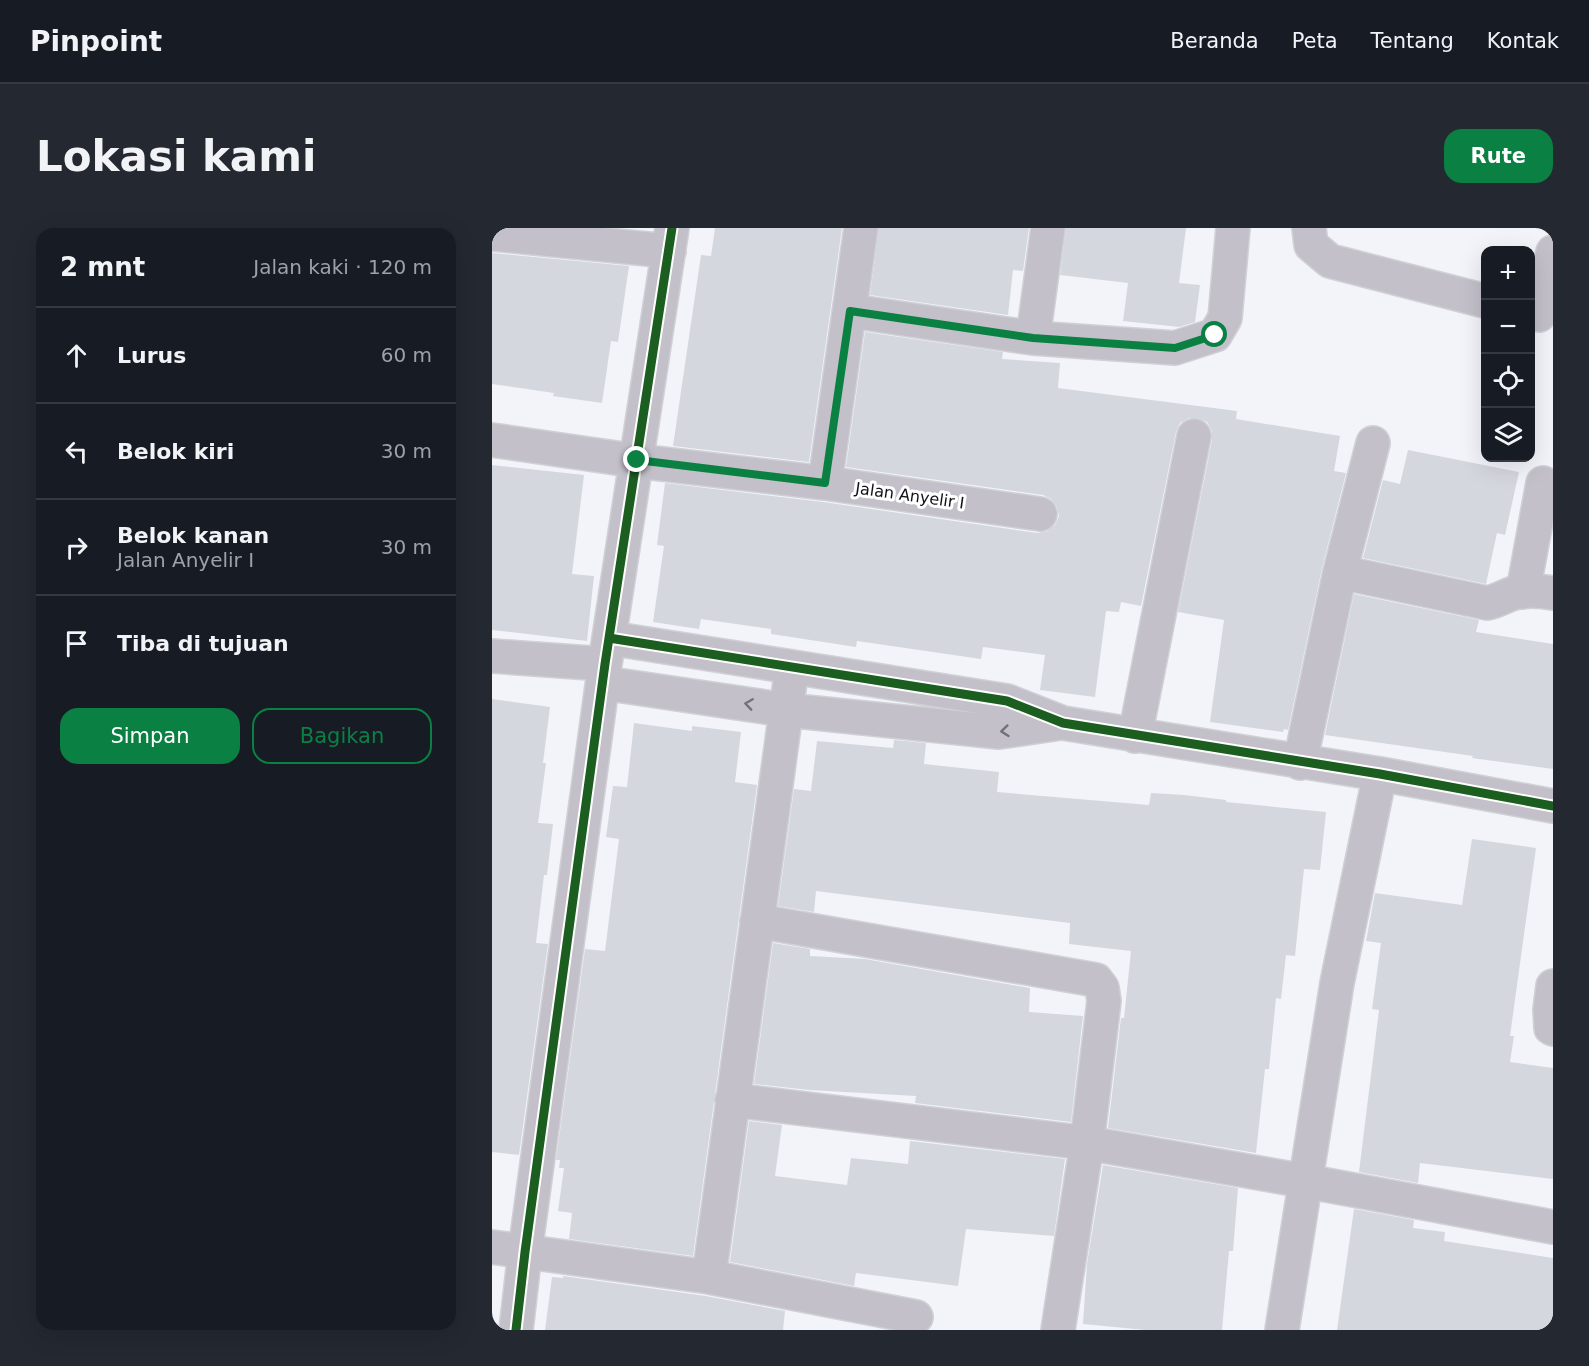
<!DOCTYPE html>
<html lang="id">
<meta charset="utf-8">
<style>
body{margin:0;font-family:"DejaVu Sans",sans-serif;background:#242831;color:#f1f3f6}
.controls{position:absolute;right:18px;top:18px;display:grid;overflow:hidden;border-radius:12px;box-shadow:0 6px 24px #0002}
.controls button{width:54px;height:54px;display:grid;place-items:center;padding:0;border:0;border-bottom:2px solid #363941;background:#171b24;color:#f1f3f6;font:30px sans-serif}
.stop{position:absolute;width:18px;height:18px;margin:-14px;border:4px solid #0b8043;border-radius:50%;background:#fff}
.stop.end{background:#0b8043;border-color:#fff;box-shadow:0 2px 6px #0008}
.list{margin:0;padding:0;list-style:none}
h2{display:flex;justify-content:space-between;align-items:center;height:78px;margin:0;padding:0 24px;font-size:26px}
h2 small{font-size:20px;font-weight:400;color:#9ea1a6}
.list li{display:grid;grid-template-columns:39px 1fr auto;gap:18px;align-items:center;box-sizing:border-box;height:96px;padding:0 24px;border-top:2px solid #363941}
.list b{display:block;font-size:22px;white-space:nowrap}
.list p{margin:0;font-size:20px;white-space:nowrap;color:#9ea1a6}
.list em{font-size:20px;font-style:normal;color:#9ea1a6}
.actions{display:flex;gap:12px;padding:18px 24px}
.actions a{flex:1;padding:14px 0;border:2px solid #0b8043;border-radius:18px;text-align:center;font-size:21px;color:#0b8043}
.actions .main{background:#0b8043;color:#fff}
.icon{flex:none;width:33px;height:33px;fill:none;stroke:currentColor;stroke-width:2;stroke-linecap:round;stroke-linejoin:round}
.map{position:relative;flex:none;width:1061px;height:1102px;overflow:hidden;border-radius:18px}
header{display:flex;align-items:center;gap:36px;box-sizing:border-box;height:84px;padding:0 30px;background:#171b24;border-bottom:2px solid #363941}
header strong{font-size:28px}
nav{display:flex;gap:33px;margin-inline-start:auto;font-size:21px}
.intro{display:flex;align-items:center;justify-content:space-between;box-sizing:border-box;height:144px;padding:0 36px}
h1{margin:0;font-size:42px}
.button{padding:15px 27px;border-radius:18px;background:#0b8043;color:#fff;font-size:21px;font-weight:700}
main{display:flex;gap:36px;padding:0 36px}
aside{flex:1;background:#171b24;border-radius:18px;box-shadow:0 6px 24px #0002}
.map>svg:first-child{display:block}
.building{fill:#d4d8de}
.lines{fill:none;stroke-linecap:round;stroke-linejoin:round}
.minor-casing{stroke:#cfd1d5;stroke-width:36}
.minor{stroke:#c3c0c9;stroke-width:33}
.cycleway-casing{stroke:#fff;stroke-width:13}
.cycleway{stroke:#1b5e20;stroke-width:9}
.oneway{stroke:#727179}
.route{stroke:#0b8043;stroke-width:8}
.labels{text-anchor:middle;stroke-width:6;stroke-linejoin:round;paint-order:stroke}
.street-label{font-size:16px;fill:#101118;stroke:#fff}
</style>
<header>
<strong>Pinpoint</strong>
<nav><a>Beranda</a><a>Peta</a><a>Tentang</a><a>Kontak</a></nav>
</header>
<div class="intro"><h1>Lokasi kami</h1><a class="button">Rute</a></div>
<main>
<aside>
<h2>2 mnt<small>Jalan kaki · 120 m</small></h2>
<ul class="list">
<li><svg class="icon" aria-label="ahead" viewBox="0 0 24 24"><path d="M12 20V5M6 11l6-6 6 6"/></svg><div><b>Lurus</b></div><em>60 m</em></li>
<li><svg class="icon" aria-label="left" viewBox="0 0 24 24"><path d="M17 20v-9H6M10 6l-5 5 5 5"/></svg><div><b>Belok kiri</b></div><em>30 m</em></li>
<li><svg class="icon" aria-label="right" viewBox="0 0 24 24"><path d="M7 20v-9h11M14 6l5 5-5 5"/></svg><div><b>Belok kanan</b><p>Jalan Anyelir I</p></div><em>30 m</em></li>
<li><svg class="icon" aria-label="arrive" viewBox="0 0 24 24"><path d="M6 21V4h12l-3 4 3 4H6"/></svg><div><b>Tiba di tujuan</b></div></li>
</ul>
<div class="actions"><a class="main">Simpan</a><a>Bagikan</a></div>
</aside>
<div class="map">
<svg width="1061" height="1102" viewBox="0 0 1061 1102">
<rect width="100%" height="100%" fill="#f2f4fa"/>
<path class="building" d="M223 0H350L317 234 181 218 209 27 219 28Z
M387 0H537L531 43 521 42 516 87 378 67Z
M574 0H694L687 55 708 57 703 94 687 99 631 93 636 55 568 47Z
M0 25 137 38 126 114 119 113 110 175 61 168 62 165 0 156Z
M373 104 511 124 510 131 568 135 566 160 745 183 744 191 848 208 842 243 854 245 830 340 796 502 792 501 791 504 718 494 732 392 686 384 720 212V203L715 194 705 190H697L688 195 684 204 649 378 629 374 627 384 614 383 603 469 548 462 553 427 491 419 489 431 365 413 364 419 279 406V401L209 391 207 401 161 394 172 318 165 317 173 255 331 274 545 305 555 303 563 297 567 288 565 279 559 271 551 267 354 239Z
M916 222 1027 244 1013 307 1005 305 994 356 871 330 891 252 908 256Z
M0 237 92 247 80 346 102 348 95 413 0 402Z
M862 366 987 392 984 404 1061 416V541L980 530 981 528 833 507Z
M0 471 58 479 51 535H54L46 595 61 596 55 647H52L44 715 56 716 27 927 0 924Z
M142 495 200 503V498L249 504 243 554 265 557 201 1028 77 1011 80 985 66 983 72 940H67L68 932H64L93 721 113 723 127 611 114 609 121 558 135 559Z
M402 512 434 515 432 536 507 544 505 564 657 577 659 565 692 567 734 572V574L834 584 828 642 812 641 803 728 794 727 789 771 784 770 777 841H773L764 925 616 900 629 790H632L639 723 577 716 578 695 324 663 322 684 286 678 302 561 319 563 325 513 401 520Z
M980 611 1044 620 1018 808H1022L1018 834 1061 840V951L928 935 926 955 867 944 887 782 880 781 889 715 874 713 883 665 970 677Z
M281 715 318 721V728L373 731 538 760 537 784 591 788 579 894 423 875 424 868 317 862 262 856Z
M257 893 290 897 283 948 355 957 359 930 416 936 418 913 573 931 562 1008 474 1001 466 1058 364 1045 362 1058 238 1034Z
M611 937 746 960 741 1023H737L730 1102H654L591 1096 595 1036Z
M862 981 922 992 921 1000 953 1004 952 1013 1061 1030V1102H845Z
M71 1048 214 1068 293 1083 291 1102H53L60 1049 71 1050Z"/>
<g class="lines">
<g class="minor-casing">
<path id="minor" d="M817 0 819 17 838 33 993 73
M0 6 177 23
M359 83 541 110 683 120 723 107 733 90 741 0
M1047 87 1061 24
M541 110 556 0
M0 212 145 233 333 255 548 286
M333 255 369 0
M848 344 995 375C1006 373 1012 368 1022 365 1035 362 1049 363 1061 365
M1031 364 1051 255
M117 410 515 473 571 495 888 546 1061 578
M0 428 113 436
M111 455 294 482 507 504 569 495
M643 508 702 208
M808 535 848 344 881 215
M265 693 604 752 610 760 612 773 595 915 566 1102
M1061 758 1058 782 1059 800 1061 801
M240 872 595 915 813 953 1061 999
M0 1019 217 1049 424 1089
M217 1049 300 439
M24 1102 33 1024 113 436 180 0
M790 1102 845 755 888 546"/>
</g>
<use href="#minor" class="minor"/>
<g class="cycleway-casing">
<path id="cycleway" d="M117 410 515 473 571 495 888 546 1061 578
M24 1102 33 1024 113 436 180 0"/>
</g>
<use href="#cycleway" class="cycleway"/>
</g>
<defs><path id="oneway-chevron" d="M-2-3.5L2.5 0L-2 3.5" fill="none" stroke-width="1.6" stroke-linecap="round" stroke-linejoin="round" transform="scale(1.5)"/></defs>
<g class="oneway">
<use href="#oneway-chevron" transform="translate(257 476) rotate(-172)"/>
<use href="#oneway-chevron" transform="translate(513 503) rotate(174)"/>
</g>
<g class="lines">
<path class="route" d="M145 232 333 255 358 83 541 110 683 120 723 107"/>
</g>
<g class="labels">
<g class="street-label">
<text transform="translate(418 267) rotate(8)" y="6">Jalan Anyelir I</text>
</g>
</g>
</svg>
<div class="controls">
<button>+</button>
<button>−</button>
<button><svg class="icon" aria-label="locate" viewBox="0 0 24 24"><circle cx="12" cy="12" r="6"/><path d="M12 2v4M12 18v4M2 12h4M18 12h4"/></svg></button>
<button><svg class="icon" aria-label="layers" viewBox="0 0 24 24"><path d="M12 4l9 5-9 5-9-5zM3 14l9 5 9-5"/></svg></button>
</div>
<div class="stop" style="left:723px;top:107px"></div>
<div class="stop end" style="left:145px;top:232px"></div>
</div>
</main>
